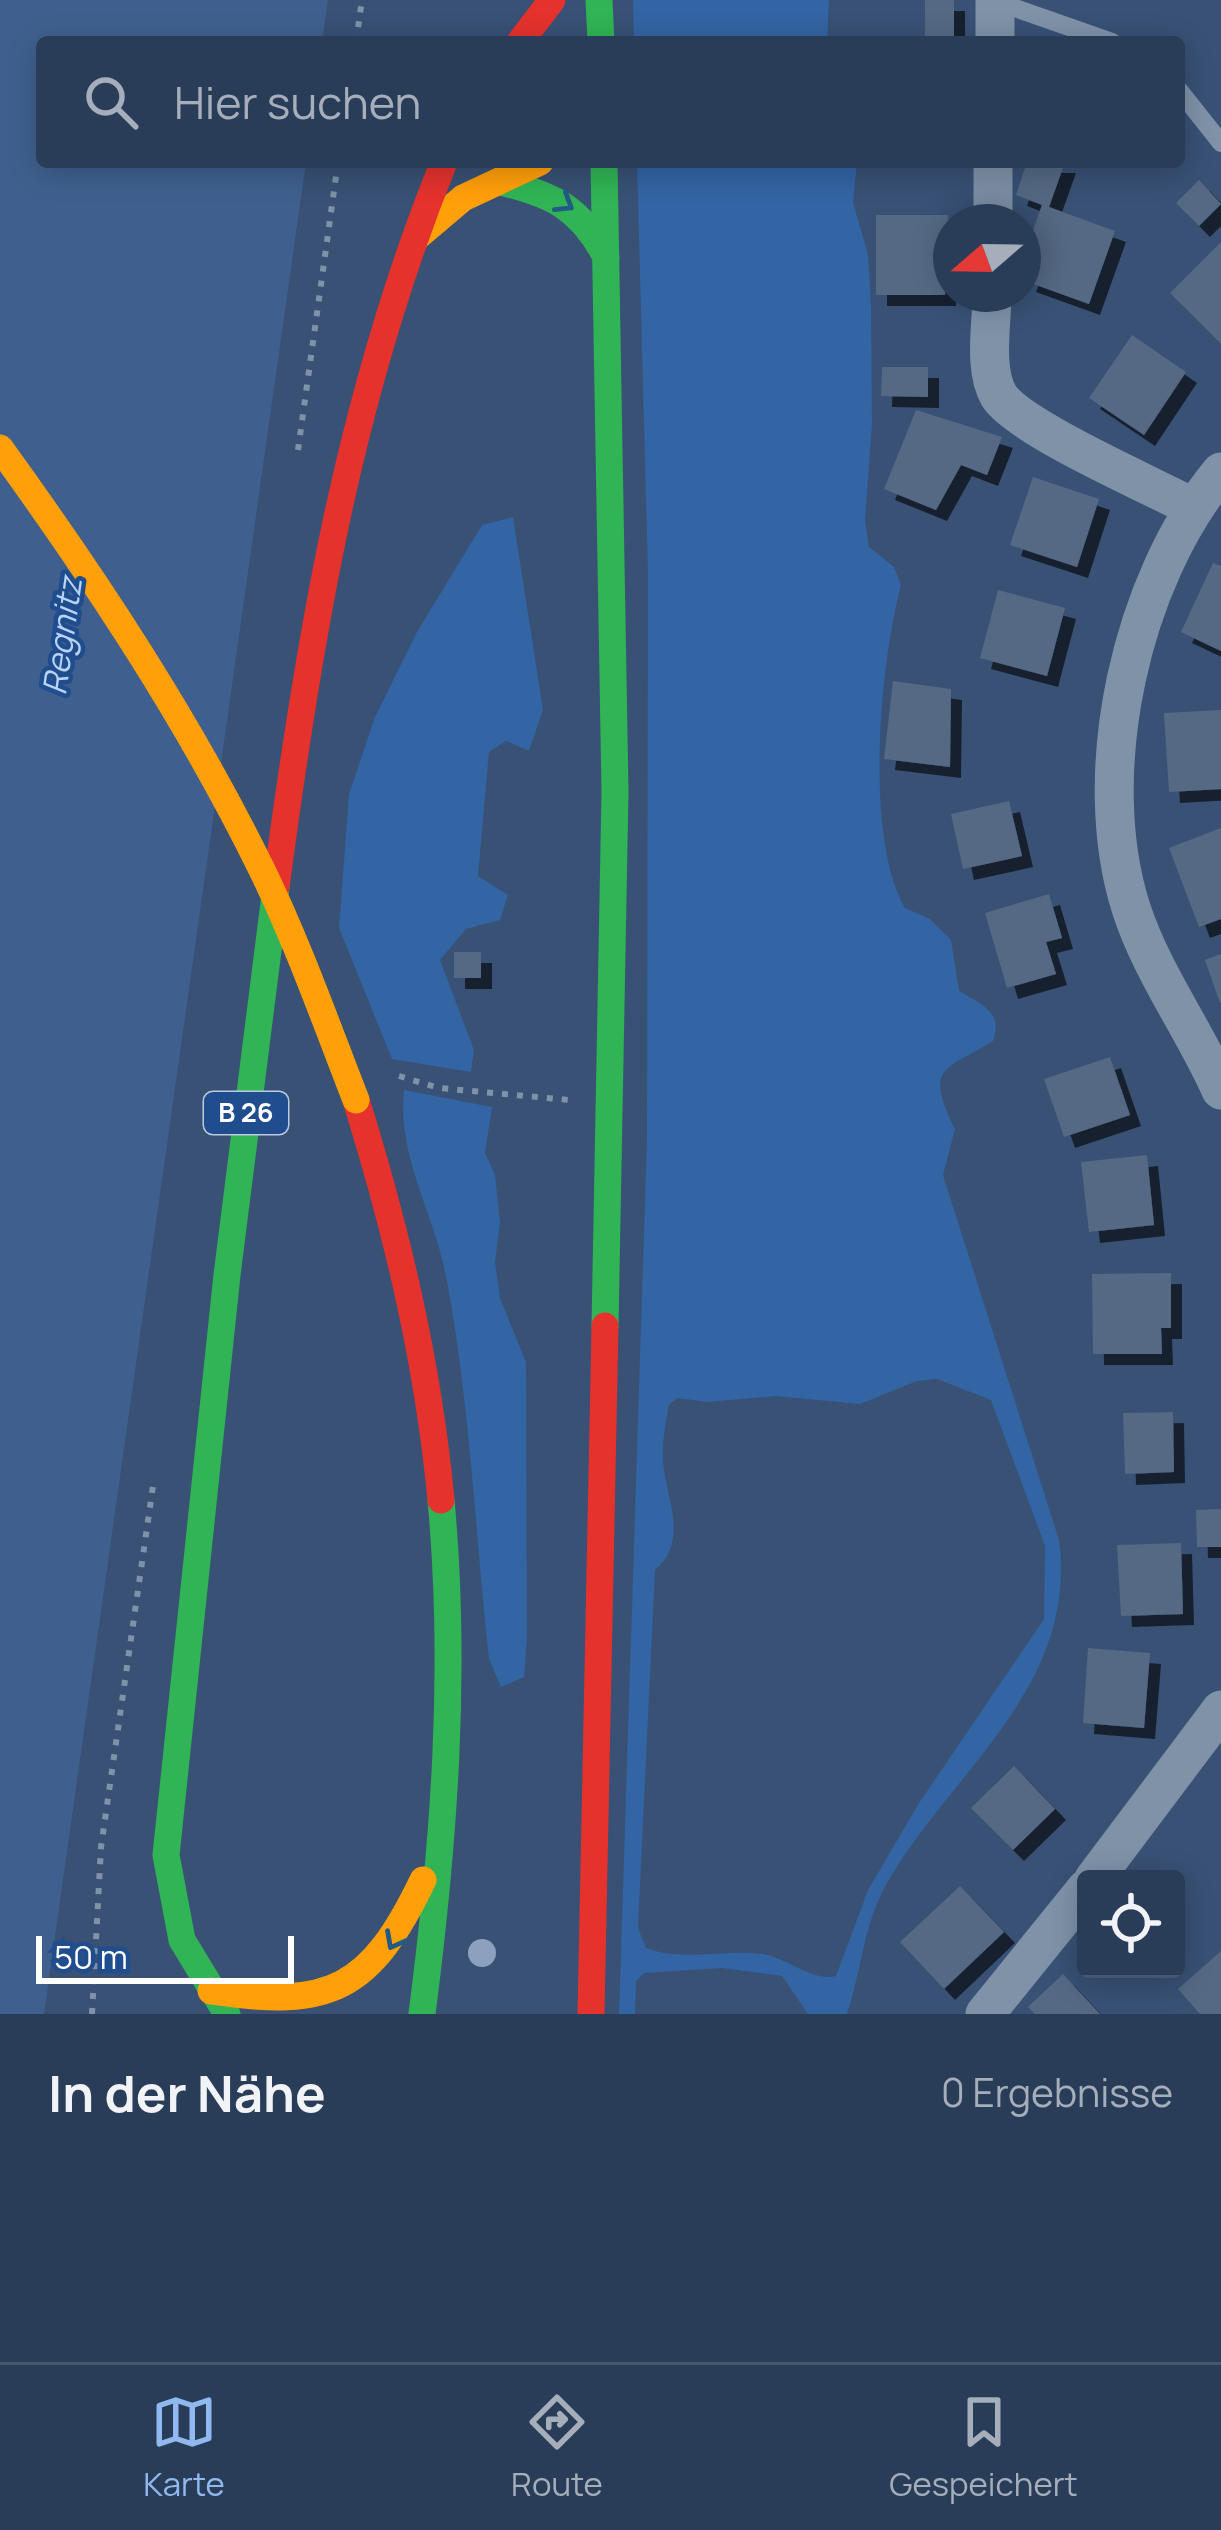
<!DOCTYPE html>
<html lang="de">
<meta charset="utf-8">
<style>
body{margin:0;font-family:Manrope,sans-serif;background:#364861;color:#f1f3f6}
.controls{position:absolute;right:36px;bottom:36px;display:grid;overflow:hidden;border-radius:12px;box-shadow:0 6px 30px #0003}
.controls button{width:108px;height:108px;display:grid;place-items:center;padding:0;border:0;border-bottom:3px solid #46566e;background:#2a3d58;color:#f1f3f6;font:60px sans-serif}
.compass{position:absolute;left:933px;top:204px;width:108px;height:108px;border-radius:50%;background:#2a3d58;box-shadow:0 6px 30px #0003;rotate:250deg}
.scale{position:absolute;left:36px;bottom:30px;width:258px;box-sizing:border-box;padding-left:12px;border:6px solid #fff;border-top:0;font-size:33px;line-height:42px;white-space:nowrap;color:#fff;-webkit-text-stroke:9px #1f4d8e;paint-order:stroke}
.list{margin:0;padding:0;list-style:none}
h2{display:flex;justify-content:space-between;align-items:center;height:156px;margin:0;padding:0 48px;font-size:51px}
h2 small{font-size:39px;font-weight:400;color:#a5aeba}
.icon{flex:none;width:66px;height:66px;fill:none;stroke:currentColor;stroke-width:2;stroke-linecap:round;stroke-linejoin:round}
.map{position:relative;flex:none;width:1221px;height:2014px;overflow:hidden}
.search{position:absolute;background:#2a3d58;box-shadow:0 6px 30px #0003;left:36px;right:36px;top:36px;height:132px;display:flex;align-items:center;gap:30px;box-sizing:border-box;padding:0 42px;border-radius:12px;color:#a5aeba;font-size:45px}
.sheet{height:348px;background:#2a3d58}
nav{display:flex;justify-content:space-around;align-items:center;box-sizing:border-box;height:168px;border-top:3px solid #46566e;background:#2a3d58;font-size:33px;color:#a5aeba}
nav a{display:grid;justify-items:center;gap:6px}
nav .on{color:#90b9f0}
.map>svg:first-child{display:block}
.green{fill:#3364a4;fill-rule:evenodd}
.water{fill:#3f608e}
.building{fill:#546984;filter:url(#shadow)}
.lines{fill:none;stroke-linecap:round;stroke-linejoin:round}
.path{stroke:#7f92a8;stroke-width:6;stroke-dasharray:6 9;stroke-linecap:butt}
.lane{stroke:#7f92a8;stroke-width:18}
.street{stroke:#7f92a8;stroke-width:39}
.fast{stroke:#30b455;stroke-width:27}
.slow{stroke:#ff9f0a;stroke-width:27}
.jam{stroke:#e5322d;stroke-width:27}
.slow-bridge{stroke:#ff9f0a;stroke-width:27}
.tree{fill:#8da1be}
.oneway{stroke:#225c85}
.labels{text-anchor:middle;stroke-width:9;stroke-linejoin:round;paint-order:stroke}
.shield{fill:#1f4d8e;stroke:#bccadd;stroke-width:3}
.shield-label{font-size:27px;font-weight:bold;fill:#fff}
.water-label{font-size:33px;font-style:italic;fill:#b9d3f4;stroke:#1f4d8e}
</style>
<div class="map">
<svg width="1221" height="2014" viewBox="0 0 1221 2014">
<defs>
<filter id="shadow"><feDropShadow dx="11" dy="11" stdDeviation="0" flood-color="#0009"/></filter>
</defs>
<rect width="100%" height="100%" fill="#385175"/>
<path class="green" d="M633 0H829L827 42H634Z
M637 162H857L853 203 868 254 871 305 872 424 865 521 869 547 894 567 901 585C880 664 864 837 905 908L930 919 951 940 959 990C979 1005 1004 1009 993 1041 944 1071 924 1066 955 1129L943 1175 1059 1540C1078 1687 953 1769 887 1883 863 1926 862 1969 847 2014H808L782 1976 722 1968 644 1973 636 1981 635 2014H619L647 1138 648 573ZM937 1379 991 1400 1045 1546 1044 1619 919 1803 868 1890 836 1976C813 1982 787 1958 763 1954 725 1949 682 1962 646 1948L638 1928 655 1570C690 1540 666 1499 663 1462 662 1443 665 1424 669 1405L677 1398 708 1402 775 1396 860 1404 917 1381Z
M513 517 543 710 529 751 506 741 489 752 478 876 508 895 500 920 466 929 440 960 474 1050 471 1072 392 1059 339 928 349 794 375 717 417 632 482 525Z
M404 1090 492 1107 485 1153 495 1175 500 1222 495 1262 500 1298 526 1362 527 1639 524 1677 501 1687 489 1659C475 1531 470 1403 446 1276 434 1213 397 1157 404 1090Z"/>
<path class="water" d="M0 0H328L322 42H42V162H306L44 2014H0Z"/>
<path class="building" d="M925 0H954V42H925Z
M1027 162H1065L1049 207 1115 231 1089 304 1025 281 1036 253 1026 250 1042 205 1016 195Z
M1199 180 1221 204 1199 226 1176 203Z
M876 215H948L945 295H876Z
M1221 242V344L1170 293Z
M1132 335 1186 372 1144 435 1089 398Z
M882 367H928V397L881 396Z
M916 410 1002 437 987 475 961 465 936 510 884 489Z
M1033 477 1099 499 1077 567 1010 545Z
M1213 563 1221 566V651L1181 632Z
M998 590 1065 608 1047 676 980 658Z
M893 681 951 689 950 767 884 759Z
M1221 710V789L1169 792 1164 713Z
M1009 801 1022 856 963 869 951 814Z
M1221 828V919L1199 927 1169 848Z
M1049 894 1062 938 1046 942 1056 974 1007 988 985 913Z
M454 952H481V978H454Z
M1221 954V1002L1220 1003 1205 960Z
M1110 1057 1130 1115 1064 1137 1044 1079Z
M1147 1155 1154 1225 1089 1232 1081 1162Z
M1171 1273V1328H1161L1162 1354H1093L1092 1274Z
M1173 1412 1174 1472 1125 1474 1123 1413Z
M1221 1509V1547H1197L1196 1510Z
M1181 1543 1183 1614 1121 1616 1117 1545Z
M1088 1648 1150 1653 1144 1728 1083 1723Z
M1014 1766 1055 1809 1013 1850 971 1808Z
M960 1886 1004 1932 944 1989 900 1942Z
M1221 1951V2014H1200L1178 1989Z
M1063 1974 1100 2014H1035L1028 2007Z"/>
<g class="lines">
<path class="path" d="M356 42 362 0
M298 450 338 162
M399 1076 439 1088 569 1100
M92 2014 101 1847 154 1479"/>
<path class="lane" d="M995 1 1112 42
M1179 90 1221 143"/>
<path class="street" d="M995 42V0
M993 222V162
M992 294C992 324 983 369 999 396 1019 428 1155 487 1194 508
M1221 472C1131 580 1088 773 1131 908 1151 971 1194 1029 1221 1090
M1094 1879 1221 1710
M985 2014 1086 1889"/>
<path class="fast" d="M599 0 601 42
M604 162 615 792 605 1326
M500 182C552 194 581 208 606 257
M227 2014 182 1940 166 1855 227 1275 276 887
M422 2014C444 1843 457 1672 441 1500"/>
<path class="slow" d="M417 237 463 198 540 162
M211 1991C331 2009 370 1990 423 1880"/>
<path class="jam" d="M520 42 552 0
M276 887C309 638 349 396 444 162
M356 1100C397 1232 428 1362 441 1500
M591 2014 605 1326"/>
<path class="slow-bridge" d="M0 448C97 582 189 721 262 870 298 944 326 1023 356 1100"/>
</g>
<circle class="tree" cx="482" cy="1953" r="14"/>
<defs><path id="oneway-chevron" d="M-2-3.5L2.5 0L-2 3.5" fill="none" stroke-width="1.6" stroke-linecap="round" stroke-linejoin="round" transform="scale(3)"/></defs>
<g class="oneway">
<use href="#oneway-chevron" transform="translate(565 204) rotate(32)"/>
<use href="#oneway-chevron" transform="translate(394 1941) rotate(118)"/>
</g>
<g class="labels">
<rect class="shield" x="204" y="1092" width="84" height="42" rx="9"/>
<g class="shield-label">
<text x="246" y="1122">B 26</text>
</g>
<g class="water-label">
<text transform="translate(62 636) rotate(-82)" y="12">Regnitz</text>
</g>
</g>
</svg>
<div class="controls">
<button><svg class="icon" aria-label="locate" viewBox="0 0 24 24"><circle cx="12" cy="12" r="6"/><path d="M12 2v4M12 18v4M2 12h4M18 12h4"/></svg></button>
</div>
<svg class="compass" viewBox="-18 -18 36 36"><path d="M0-13l5 13h-10z" fill="#e53935"/><path d="M0 13l5-13h-10z" fill="#a5aeba"/></svg>
<div class="scale">50 m</div>
<div class="search"><svg class="icon" aria-label="search" viewBox="0 0 24 24"><circle cx="10" cy="10" r="6"/><path d="M15 15l6 6"/></svg>Hier suchen</div>
</div>
<section class="sheet">
<h2>In der Nähe<small>0 Ergebnisse</small></h2>
<ul class="list">
</ul>
</section>
<nav>
<a class="on"><svg class="icon" aria-label="map" viewBox="0 0 24 24"><path d="M3 6l6-2 6 2 6-2v14l-6 2-6-2-6 2zM9 4v14M15 6v14"/></svg>Karte</a>
<a><svg class="icon" aria-label="directions" viewBox="0 0 24 24"><path d="M12 3l9 9-9 9-9-9zM9 14v-3h6M13 9l2 2-2 2"/></svg>Route</a>
<a><svg class="icon" aria-label="saved" viewBox="0 0 24 24"><path d="M7 4h10v16l-5-4-5 4z"/></svg>Gespeichert</a>
</nav>
